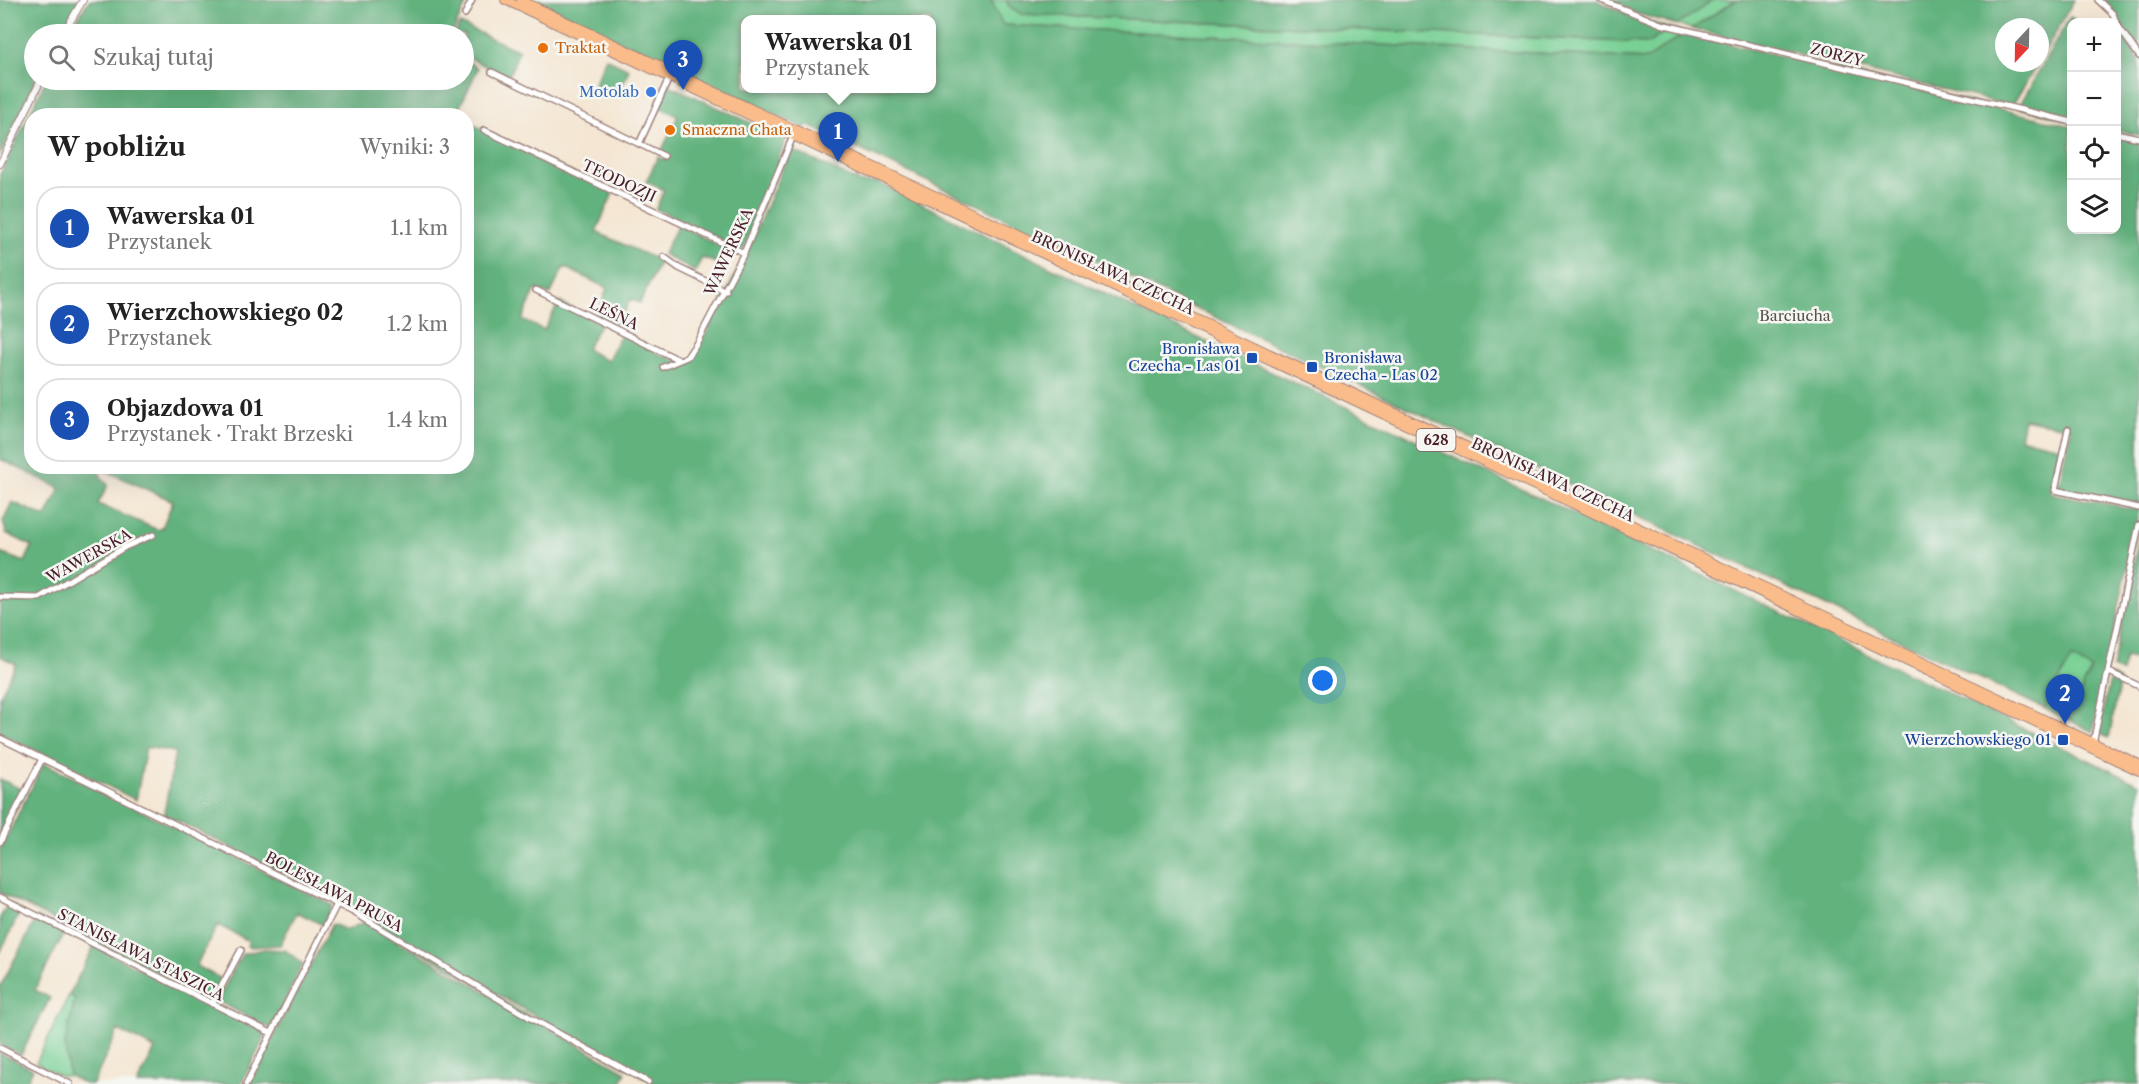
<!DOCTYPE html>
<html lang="pl">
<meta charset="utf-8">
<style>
body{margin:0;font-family:"Libre Caslon Text",serif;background:#f2f2f2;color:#222}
.controls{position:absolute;right:18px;top:18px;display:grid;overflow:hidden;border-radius:12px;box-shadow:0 6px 24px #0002}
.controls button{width:54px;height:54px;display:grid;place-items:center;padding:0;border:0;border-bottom:2px solid #e0e0e0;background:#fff;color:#222;font:30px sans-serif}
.compass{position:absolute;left:1995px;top:18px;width:54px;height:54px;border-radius:50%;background:#fff;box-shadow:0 6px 24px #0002;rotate:202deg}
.you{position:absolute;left:1323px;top:681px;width:21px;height:21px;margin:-15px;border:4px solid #fff;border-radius:50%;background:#1a73e8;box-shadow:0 0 0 9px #1a73e833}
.badge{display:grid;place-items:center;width:39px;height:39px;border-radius:50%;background:#b5179e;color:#fff;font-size:20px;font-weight:700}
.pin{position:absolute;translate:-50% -50px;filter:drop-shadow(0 2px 3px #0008)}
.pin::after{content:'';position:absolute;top:32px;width:21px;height:18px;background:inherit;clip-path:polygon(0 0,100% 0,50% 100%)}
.popup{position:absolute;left:741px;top:15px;width:195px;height:78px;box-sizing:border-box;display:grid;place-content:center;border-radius:12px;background:#fff;filter:drop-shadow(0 2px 4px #0005);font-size:20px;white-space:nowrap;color:#767676}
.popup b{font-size:22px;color:#222}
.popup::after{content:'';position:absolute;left:50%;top:100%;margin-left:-12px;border:12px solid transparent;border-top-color:#fff}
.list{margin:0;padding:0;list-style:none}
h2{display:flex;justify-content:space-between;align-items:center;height:78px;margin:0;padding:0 24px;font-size:26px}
h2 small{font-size:20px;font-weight:400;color:#767676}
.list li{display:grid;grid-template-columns:39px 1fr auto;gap:18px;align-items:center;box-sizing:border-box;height:84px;margin:0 12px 12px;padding:0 12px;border:2px solid #e0e0e0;border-radius:24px}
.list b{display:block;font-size:22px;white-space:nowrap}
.list p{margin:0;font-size:20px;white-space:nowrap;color:#767676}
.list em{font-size:20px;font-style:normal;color:#767676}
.icon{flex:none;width:33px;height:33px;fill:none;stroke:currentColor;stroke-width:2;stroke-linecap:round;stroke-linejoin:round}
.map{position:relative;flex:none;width:2139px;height:1084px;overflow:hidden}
.search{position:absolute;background:#fff;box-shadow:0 6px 24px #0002;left:24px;top:24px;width:450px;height:66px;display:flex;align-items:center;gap:15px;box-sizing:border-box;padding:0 21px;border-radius:33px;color:#767676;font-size:22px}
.panel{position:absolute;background:#fff;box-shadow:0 6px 24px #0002;left:24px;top:108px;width:450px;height:366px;border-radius:24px}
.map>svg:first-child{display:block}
.green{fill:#78d094;stroke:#617860;stroke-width:1.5}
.forest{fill:#62b27e;stroke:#566854;stroke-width:1.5;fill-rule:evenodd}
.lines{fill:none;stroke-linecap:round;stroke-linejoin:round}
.minor-casing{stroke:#9f827e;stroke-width:8}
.tertiary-casing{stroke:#9f827e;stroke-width:8}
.primary-casing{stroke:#9f827e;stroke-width:10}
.minor{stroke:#fff;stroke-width:5}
.tertiary{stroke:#fff;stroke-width:6}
.primary{stroke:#f9bc8a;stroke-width:8}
.food-dot{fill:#e8710a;stroke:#f6f6f2;stroke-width:2}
.shop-dot{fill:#3f7fe0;stroke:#f6f6f2;stroke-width:2}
.transit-dot{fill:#1a4fb4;stroke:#f6f6f2;stroke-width:2}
.labels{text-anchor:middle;stroke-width:5;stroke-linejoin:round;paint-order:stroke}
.shield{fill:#f6f6f2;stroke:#7e6067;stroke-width:1.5}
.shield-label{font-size:14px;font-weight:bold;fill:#4a1f2b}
.food-label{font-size:15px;fill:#c56008;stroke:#f6f6f2;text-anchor:start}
.street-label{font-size:15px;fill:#4a1f2b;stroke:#f6f6f2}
.shop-label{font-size:15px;fill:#366cbe;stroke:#f6f6f2;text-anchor:end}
.park-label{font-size:15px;fill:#58544a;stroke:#f6f6f2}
.transit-label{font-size:15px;fill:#164399;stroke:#f6f6f2;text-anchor:end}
</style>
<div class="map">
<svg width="2139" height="1084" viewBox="0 0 2139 1084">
<rect width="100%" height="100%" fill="#f6f6f2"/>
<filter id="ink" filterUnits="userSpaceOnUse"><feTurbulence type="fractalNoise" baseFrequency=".0167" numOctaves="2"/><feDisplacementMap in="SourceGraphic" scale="12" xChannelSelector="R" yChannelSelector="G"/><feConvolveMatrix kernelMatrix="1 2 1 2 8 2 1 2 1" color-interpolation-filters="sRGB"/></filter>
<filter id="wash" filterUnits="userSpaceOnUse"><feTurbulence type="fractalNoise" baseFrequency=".008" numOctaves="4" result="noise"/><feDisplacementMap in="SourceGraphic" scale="24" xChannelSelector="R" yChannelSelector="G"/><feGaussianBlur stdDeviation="1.35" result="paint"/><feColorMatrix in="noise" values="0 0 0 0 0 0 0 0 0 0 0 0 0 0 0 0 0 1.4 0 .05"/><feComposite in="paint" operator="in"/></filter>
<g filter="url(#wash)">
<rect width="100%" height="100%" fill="#f4e6d2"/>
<path class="green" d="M991 0H1006L1009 6 1021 14 1649 43 1669 28 1685 33 1647 59 1002 25Z
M1713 0H1736L1692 29 1677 25Z
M2071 658 2092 668 2068 720 2045 709Z
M69 995 75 997 65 1044 69 1076H60L36 1063Z"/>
<path class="forest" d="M0 0H80L61 34H34L35 80 0 156Z
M89 0H468L452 34H68Z
M532 0H991L1003 25 1647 59 1685 33 2071 126 2072 230H2116L2117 137 2139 142V505L2058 488 2071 428 2024 419 2020 438 2061 447 2051 493 2139 510 2093 732 2068 720 2091 669 2071 658 2045 709 838 139 807 125 804 128ZM745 20H931V88H745Z
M1006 0H1596L1633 17 1669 28 1649 43 1021 14 1009 6Z
M1608 0H1713L1677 25 1638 14Z
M1736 0H2074L2040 60V27H2004V63H2038L2012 106 1692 29Z
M2101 0H2139V52L2114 13Z
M2070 17 2079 22H2072L2071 120 2018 108Z
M460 24 519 51 508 78 464 55V34H455Z
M2116 30 2139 59V135L2117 130Z
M606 58 629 69 617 98 593 87Z
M464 59 478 68 456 115 32 116V466H466L467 122 613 193 596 232 660 261 640 303 630 299 619 325 597 316 607 288 564 267 550 295 536 289 522 320 544 330 559 302 601 323 586 349 607 361 622 333C642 343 670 367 693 358 729 290 762 221 790 149L862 183 877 182 1132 307 1566 510 2139 784V1084H656L408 944 345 904 164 814 175 752 146 747 136 800 0 733V696L16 664 0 656V553L25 562 32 546 6 533 3 521 12 502 46 517 60 488 0 459V175L46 80H464ZM102 469 173 501 162 528 158 530 98 504 108 485 99 474Z
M669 85 786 139 778 160 780 163 743 250 656 209 664 190 646 182 658 157 665 160 667 156 661 152 678 116 659 107Z
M678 225 725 248 717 263 702 258 695 272 663 254Z
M2139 537V660L2125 657 2121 673 2112 669Z
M2111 676 2120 681 2109 738 2098 733Z
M44 763 333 905 323 925 297 912 280 945 249 947 247 946 249 941 218 925 196 966 222 979 211 999 0 893V850Z
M0 779 25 791 0 833Z
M8 903 21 910 0 953V918Z
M37 917 65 931 35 990 50 998 21 1055 0 1045V987Z
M364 922 626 1072 620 1084H249L332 924 347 930Z
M94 946 267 1033 241 1084H137L155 1049 118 1030 93 1084H85L69 1076 65 1044 75 998 69 995Z
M264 949 285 950 303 964 271 1029 217 1001 242 954Z
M0 1053 33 1069 25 1084H0Z"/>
</g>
<g filter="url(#ink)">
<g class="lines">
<g class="minor-casing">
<path id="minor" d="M1601 0 1661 24 2072 122
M2098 0 2113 14 2116 22
M465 14 472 0
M2116 23 2139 56
M492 72 664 156
M484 130 744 253
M2116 133 2139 138
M639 144 670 76
M664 257 679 268 726 291
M536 290 679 360
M663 367 687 357 696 344 744 253 794 134
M2068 429 2055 490 2139 508
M0 597 39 598 125 547 153 535
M2109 672 2139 686
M0 738 355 913 534 1020 648 1082
M2093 743 2139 525
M0 842 42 759
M0 897 271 1033
M212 1004 241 950
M0 1048 70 1084
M246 1084 337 904"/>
</g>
<g class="tertiary-casing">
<path id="tertiary" d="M63 34 83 0
M0 164 41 80"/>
</g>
<g class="primary-casing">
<path id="primary" d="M505 0 2139 771
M521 0 2139 764"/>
</g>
<use href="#minor" class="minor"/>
<use href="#tertiary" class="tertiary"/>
<use href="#primary" class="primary"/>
</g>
</g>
<g class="food-dot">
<circle cx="543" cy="48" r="6"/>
<circle cx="670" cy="130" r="6"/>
</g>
<circle class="shop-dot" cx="651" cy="92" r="6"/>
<g class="transit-dot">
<rect x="1246" y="352" width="12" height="12" rx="3"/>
<rect x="1306" y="361" width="12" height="12" rx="3"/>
<rect x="2057" y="734" width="12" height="12" rx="3"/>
</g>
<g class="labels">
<rect class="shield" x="1416.5" y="429" width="39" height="22" rx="4.5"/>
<g class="shield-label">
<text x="1436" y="445">628</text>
</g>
<g class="food-label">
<text x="555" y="53">Traktat</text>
<text x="682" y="135">Smaczna Chata</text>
</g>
<g class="street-label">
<text transform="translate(1837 55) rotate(14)" y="5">ZORZY</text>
<text transform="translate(619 181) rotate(25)" y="5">TEODOZJI</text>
<text transform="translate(729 252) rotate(-65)" y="5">WAWERSKA</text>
<text transform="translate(1113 273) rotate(25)" y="5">BRONISŁAWA CZECHA</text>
<text transform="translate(614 314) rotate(26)" y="5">LEŚNA</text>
<text transform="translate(1553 480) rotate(25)" y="5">BRONISŁAWA CZECHA</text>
<text transform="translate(89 556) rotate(-29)" y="5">WAWERSKA</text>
<text transform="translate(334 892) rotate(28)" y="5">BOLESŁAWA PRUSA</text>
<text transform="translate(141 955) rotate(27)" y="5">STANISŁAWA STASZICA</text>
</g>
<g class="shop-label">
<text x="639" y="97">Motolab</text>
</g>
<g class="park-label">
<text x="1795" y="321">Barciucha</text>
</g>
<g class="transit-label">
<text x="1240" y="354">Bronisława<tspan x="1240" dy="17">Czecha - Las 01</tspan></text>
<text x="1324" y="363" text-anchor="start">Bronisława<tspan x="1324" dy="17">Czecha - Las 02</tspan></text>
<text x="2051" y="745">Wierzchowskiego 01</text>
</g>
</g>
</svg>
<div class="controls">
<button>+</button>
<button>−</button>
<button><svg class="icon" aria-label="locate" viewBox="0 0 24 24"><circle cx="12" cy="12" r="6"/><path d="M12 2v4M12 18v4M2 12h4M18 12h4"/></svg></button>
<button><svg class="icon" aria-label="layers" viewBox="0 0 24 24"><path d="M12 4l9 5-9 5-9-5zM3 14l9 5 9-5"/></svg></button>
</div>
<svg class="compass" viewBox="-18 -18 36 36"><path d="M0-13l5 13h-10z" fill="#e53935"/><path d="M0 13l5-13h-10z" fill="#767676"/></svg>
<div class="you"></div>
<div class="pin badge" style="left:838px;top:162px;background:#1a4fb4">1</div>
<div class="popup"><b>Wawerska 01</b>Przystanek</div>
<div class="pin badge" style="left:2065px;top:724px;background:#1a4fb4">2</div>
<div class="pin badge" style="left:683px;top:90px;background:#1a4fb4">3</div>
<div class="search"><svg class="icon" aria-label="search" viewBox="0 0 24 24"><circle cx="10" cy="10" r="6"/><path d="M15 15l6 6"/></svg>Szukaj tutaj</div>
<section class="panel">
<h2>W pobliżu<small>Wyniki: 3</small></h2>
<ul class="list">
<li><span class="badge" style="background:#1a4fb4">1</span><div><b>Wawerska 01</b><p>Przystanek</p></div><em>1.1 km</em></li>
<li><span class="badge" style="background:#1a4fb4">2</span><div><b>Wierzchowskiego 02</b><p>Przystanek</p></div><em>1.2 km</em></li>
<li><span class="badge" style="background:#1a4fb4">3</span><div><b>Objazdowa 01</b><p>Przystanek · Trakt Brzeski</p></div><em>1.4 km</em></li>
</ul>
</section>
</div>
